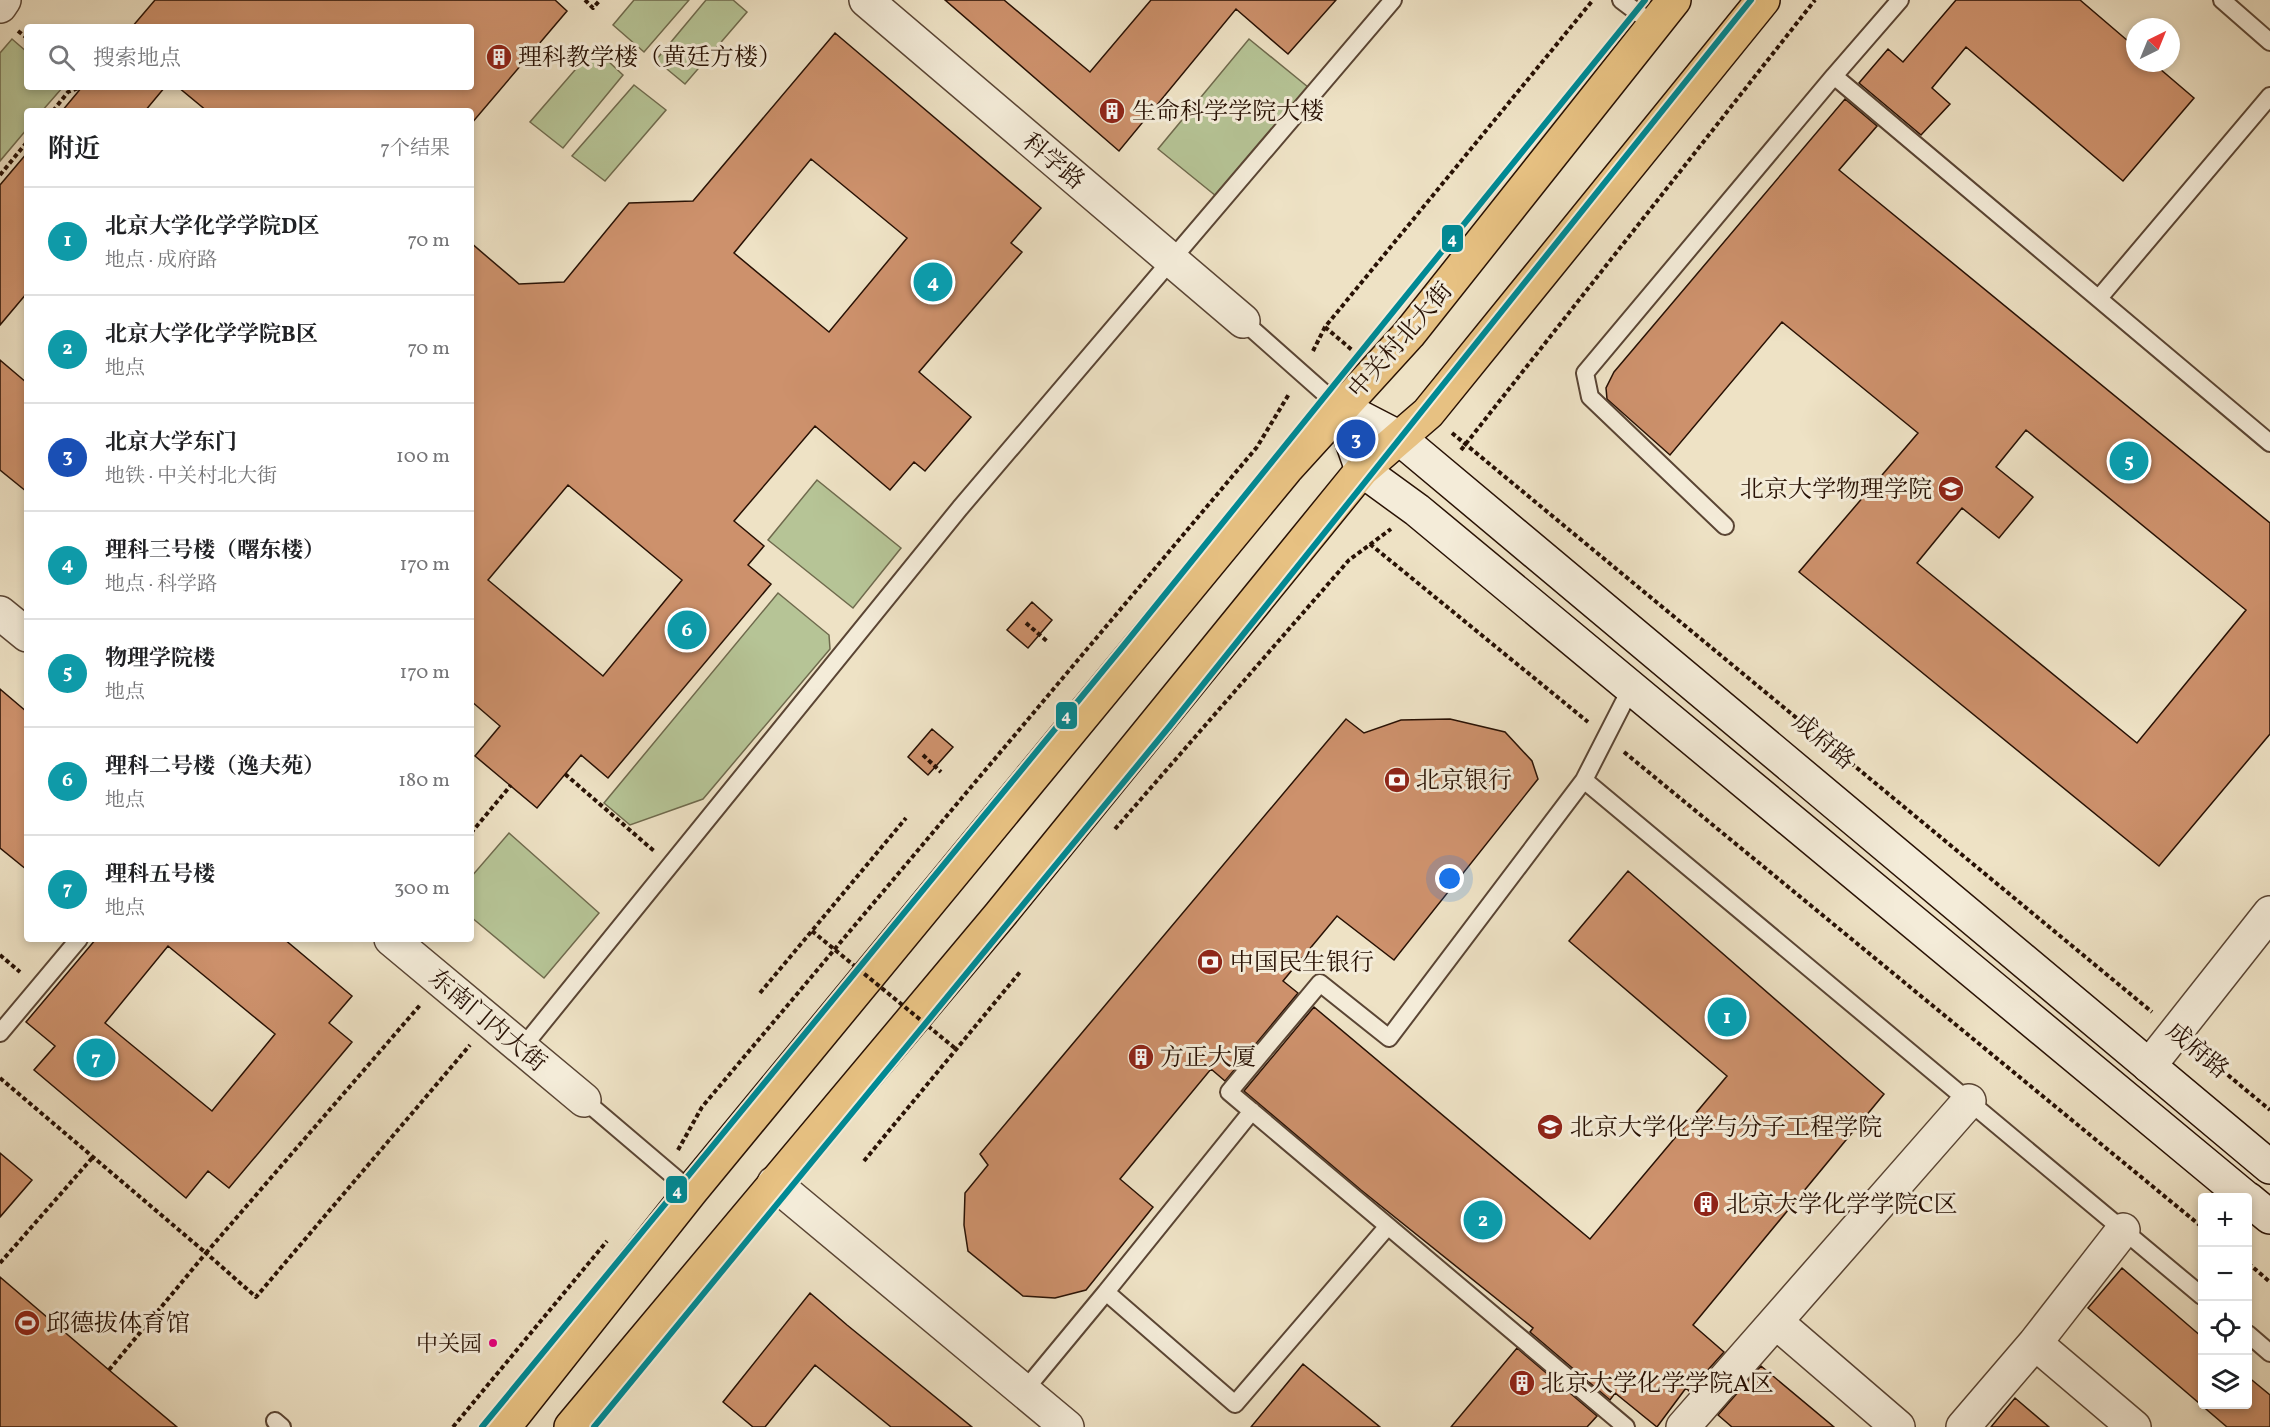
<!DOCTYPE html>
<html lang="zh">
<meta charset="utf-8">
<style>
body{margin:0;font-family:Vollkorn,"Noto Serif SC",serif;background:#f6f6f6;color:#202124}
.controls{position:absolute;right:18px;bottom:18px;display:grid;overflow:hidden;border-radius:6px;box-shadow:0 3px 9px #0003}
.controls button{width:54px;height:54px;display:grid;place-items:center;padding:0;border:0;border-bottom:2px solid #e0e0e0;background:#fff;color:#202124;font:30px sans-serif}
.compass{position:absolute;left:2126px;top:18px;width:54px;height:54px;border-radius:50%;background:#fff;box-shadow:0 3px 9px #0003;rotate:43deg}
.you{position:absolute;left:1450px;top:879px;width:21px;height:21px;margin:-15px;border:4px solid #fff;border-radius:50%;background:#1a73e8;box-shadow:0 0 0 9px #1a73e833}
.badge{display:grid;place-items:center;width:39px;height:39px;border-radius:50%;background:#8f2418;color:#fff;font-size:20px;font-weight:700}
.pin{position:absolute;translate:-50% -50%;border:3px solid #fff;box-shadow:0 2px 6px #0006}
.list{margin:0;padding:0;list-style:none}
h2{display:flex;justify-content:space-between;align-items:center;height:78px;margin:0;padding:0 24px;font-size:26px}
h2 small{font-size:20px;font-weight:400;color:#757577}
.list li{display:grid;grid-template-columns:39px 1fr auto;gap:18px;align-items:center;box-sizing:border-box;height:108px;padding:0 24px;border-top:2px solid #e0e0e0}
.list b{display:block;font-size:22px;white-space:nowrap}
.list p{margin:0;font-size:20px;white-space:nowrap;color:#757577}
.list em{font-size:20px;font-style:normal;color:#757577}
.icon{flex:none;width:33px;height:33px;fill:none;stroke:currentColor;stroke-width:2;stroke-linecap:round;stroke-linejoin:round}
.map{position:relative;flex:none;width:2270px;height:1427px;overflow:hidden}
.search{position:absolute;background:#fff;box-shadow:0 3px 9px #0003;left:24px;top:24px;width:450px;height:66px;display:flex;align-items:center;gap:15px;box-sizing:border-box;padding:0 21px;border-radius:6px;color:#757577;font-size:22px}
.panel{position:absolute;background:#fff;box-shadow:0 3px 9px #0003;left:24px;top:108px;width:450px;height:834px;border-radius:6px}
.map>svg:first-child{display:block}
.green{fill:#b6c496;stroke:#6f6a4d;stroke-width:1.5}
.building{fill:#cd916c;stroke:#281104;stroke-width:1.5;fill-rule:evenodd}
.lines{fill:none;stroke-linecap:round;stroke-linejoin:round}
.service-casing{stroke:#5a4534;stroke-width:20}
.minor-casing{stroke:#5a4534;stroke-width:36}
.secondary-casing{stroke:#281104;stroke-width:36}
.primary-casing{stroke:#281104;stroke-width:36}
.path{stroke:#281104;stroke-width:4;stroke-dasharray:4.5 3;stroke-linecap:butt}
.service{stroke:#f4ecd9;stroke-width:16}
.minor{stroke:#f4ecd9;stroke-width:33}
.secondary{stroke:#f4ecd9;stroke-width:33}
.primary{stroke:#e7c182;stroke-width:33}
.path-bridge{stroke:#281104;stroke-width:4;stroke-dasharray:4.5 3;stroke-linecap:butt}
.metro-1-casing{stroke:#f4ecd9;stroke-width:10}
.metro-1{stroke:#008994;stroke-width:6}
.bus-dot{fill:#e5007d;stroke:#f4ecd9;stroke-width:2}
.labels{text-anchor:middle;stroke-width:6;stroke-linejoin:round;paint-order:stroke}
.bus-label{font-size:22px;fill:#281104;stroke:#f4ecd9;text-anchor:end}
.poi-label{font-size:24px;fill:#281104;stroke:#f4ecd9;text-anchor:start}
.street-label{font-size:24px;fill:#281104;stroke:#f4ecd9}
.line-badge{stroke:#f4ecd9;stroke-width:2}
.badge-label{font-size:16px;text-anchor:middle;font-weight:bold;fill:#fff}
</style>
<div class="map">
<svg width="2270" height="1427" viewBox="0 0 2270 1427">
<rect width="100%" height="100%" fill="#eee2c5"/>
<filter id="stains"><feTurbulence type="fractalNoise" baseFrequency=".00333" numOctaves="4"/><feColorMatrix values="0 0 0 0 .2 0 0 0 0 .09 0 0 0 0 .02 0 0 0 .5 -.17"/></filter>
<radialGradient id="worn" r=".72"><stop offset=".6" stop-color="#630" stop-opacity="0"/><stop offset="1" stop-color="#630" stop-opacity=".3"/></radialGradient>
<path class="green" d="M634 0H689L644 52 613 25Z
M706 0H733L747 12 685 84 656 60Z
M12 39 27 52V87H63L42 111H27V129L0 161V53Z
M1249 39 1308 87 1216 196 1158 149Z
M594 48 623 75 563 148 530 122Z
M634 85 666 110 605 181 572 156Z
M817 480 901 548 853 608 768 540Z
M778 593 829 635 830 649 703 799 630 825 604 803Z
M509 833 599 913 544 978 471 917V877Z"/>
<path class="building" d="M155 0H555L567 11 471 124V111H207L178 87H471V27H132Z
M945 0H1004L1090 72 1151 0H1336L1288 54 1236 9 1119 151Z
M1956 0H2080L2135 47V63H2153L2194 98 2123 181 1966 47 1932 88 1950 104 1921 135 1859 83 1888 49 1903 62Z
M835 33 1041 208 1011 243 1022 252 919 372 971 417 925 471 914 462 890 490 815 426 734 521 764 546 748 565 771 584 608 778 581 755 537 808 475 756 500 726 471 701V243L519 284 564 282 629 203 693 201ZM811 159 907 238 829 332 734 253ZM568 485 682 580 603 676 488 580Z
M82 87H165L145 111H62Z
M1845 99 1877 126 1839 170 2270 523V734L2159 866 1799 572 1918 433 1782 322 1670 455 1607 399 1606 388 1614 372ZM2026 430 2246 610 2137 743 1917 563 1962 508 1999 538 2033 497 1996 467Z
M27 153V293L0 325V185Z
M0 360 27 383V492L0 470Z
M1032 602 1052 620 1028 648 1007 630Z
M0 689 27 712V870L0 848Z
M1346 719 1364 733 1401 720 1450 719 1505 732 1532 761 1538 779 1394 960 1337 916 1283 981 1298 993 1225 1081 1211 1069 1120 1179 1153 1207 1086 1290 1055 1298 1023 1296 968 1251 964 1225 965 1193 988 1165 980 1154Z
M932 729 953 747 928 775 908 757Z
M1628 871 1884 1094 1693 1325 1724 1352 1689 1391 1686 1388 1657 1427 1615 1393 1610 1400 1530 1332 1533 1328 1361 1190 1244 1091 1314 1007 1590 1239 1727 1076 1569 941Z
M96 939H284L352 996 329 1023 352 1042 229 1188 208 1171 186 1198 34 1070 55 1046 26 1022ZM168 946 275 1034 212 1111 105 1023Z
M0 1153 32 1180 0 1217Z
M2122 1268 2202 1337V1404H2247V1376L2270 1395V1427H2227L2088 1308Z
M0 1277 109 1370 177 1427H0Z
M810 1293 847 1325 972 1427H891L815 1365 765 1427H753L723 1402Z
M1517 1348 1597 1416 1587 1427H1451Z
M1303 1364 1380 1427H1251Z
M1761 1366 1834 1427H1732L1718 1415Z
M2015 1398 2049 1427H1991Z"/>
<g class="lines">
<g class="service-casing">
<path id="service" d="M1621 0 1654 25
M1900 0 1834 76 2270 443
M2222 0 2270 42
M2099 298 2270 96
M1243 321 1340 407
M1725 526 1590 397 1585 373 1834 76
M1584 780 2202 1296
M0 1033 79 939
M522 1048 960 508 1393 0
M584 1100 691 1191
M1106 1292 1252 1111
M2248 1334 2270 1353
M1024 1391 1106 1292 1235 1404 1388 1226
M275 1421 282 1427
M1626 1427 1229 1092 1320 983 1389 1038 1584 780 1631 688"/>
</g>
<g class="minor-casing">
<path id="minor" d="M866 0 1243 321
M0 6 4 0
M0 613 27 635
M391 939 584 1100
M2149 1066 2270 913
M774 1183 1067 1427
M1776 1322 1898 1427
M2035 1343 2134 1427
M1683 1427 1969 1101
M1963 1427 2035 1343 2123 1230"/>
</g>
<g class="secondary-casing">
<path id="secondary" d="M1340 407 1362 470 1417 510 2246 1198
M1340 407 1398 437 2270 1167
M2248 1199 2270 1217"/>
</g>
<g class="primary-casing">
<path id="primary" d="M504 1427 691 1191 1286 469 1409 334 1674 0
M571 1427 1000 915 1362 470 1428 413 1763 0"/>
</g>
<path class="path" d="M585 0 593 8 600 0
M18 31 27 38
M53 111 68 92 81 87
M0 175 27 142
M1325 327 1352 350
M1313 351 1325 327 1593 0
M1452 433 2152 1012
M1461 450 1815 0
M1370 544 1588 722
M1026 623 1048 642
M1624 752 2202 1227
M923 755 941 772
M565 774 654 851
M1115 829 1349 560 1391 529
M471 833 511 785
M0 955 20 972
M760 993 906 818
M2199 1051 2270 1110
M0 1078 206 1253 421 1004
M678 1150 702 1107 1257 447 1289 394
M864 1161 1020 972
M0 1263 93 1157
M2248 1263 2270 1282
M109 1370 206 1253 256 1297 470 1045
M453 1427 607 1241"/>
<use href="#service" class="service"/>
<use href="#minor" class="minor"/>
<use href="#secondary" class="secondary"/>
<use href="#primary" class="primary"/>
<path class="path-bridge" d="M812 931 956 1049"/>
<g class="metro-1-casing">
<path id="metro-1" d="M482 1427 1120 650 1645 0
M594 1427 1169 727 1751 0"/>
</g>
<use href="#metro-1" class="metro-1"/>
</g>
<defs>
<g id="building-disc" transform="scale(1.35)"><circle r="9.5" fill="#8f2418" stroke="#f4ecd9"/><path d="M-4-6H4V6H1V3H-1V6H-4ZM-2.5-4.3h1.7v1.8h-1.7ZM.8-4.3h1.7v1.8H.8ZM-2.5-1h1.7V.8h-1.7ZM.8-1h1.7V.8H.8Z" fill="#fff"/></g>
<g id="university-disc" transform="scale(1.35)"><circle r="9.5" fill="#8f2418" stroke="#f4ecd9"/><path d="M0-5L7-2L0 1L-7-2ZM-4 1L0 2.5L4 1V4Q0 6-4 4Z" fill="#fff"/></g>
<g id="bank-disc" transform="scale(1.35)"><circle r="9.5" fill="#8f2418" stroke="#f4ecd9"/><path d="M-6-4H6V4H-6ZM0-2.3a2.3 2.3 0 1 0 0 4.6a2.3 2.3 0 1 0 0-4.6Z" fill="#fff"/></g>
<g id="stadium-disc" transform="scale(1.35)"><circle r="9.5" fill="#8f2418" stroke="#f4ecd9"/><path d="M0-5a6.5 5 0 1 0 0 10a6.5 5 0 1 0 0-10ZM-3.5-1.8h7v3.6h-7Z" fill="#fff"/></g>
</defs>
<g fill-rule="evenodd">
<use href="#building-disc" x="499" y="57"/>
<use href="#building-disc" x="1112" y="111"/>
<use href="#university-disc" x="1951" y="489"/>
<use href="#bank-disc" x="1397" y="780"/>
<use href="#bank-disc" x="1210" y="962"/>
<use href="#building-disc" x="1141" y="1057"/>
<use href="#university-disc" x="1550" y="1127"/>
<use href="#building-disc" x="1706" y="1204"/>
<use href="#stadium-disc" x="27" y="1323"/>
<use href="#building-disc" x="1522" y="1383"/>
</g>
<circle class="bus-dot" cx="493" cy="1343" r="5"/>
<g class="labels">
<g class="bus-label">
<text x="482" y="1351">中关园</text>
</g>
<g class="poi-label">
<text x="518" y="65">理科教学楼（黄廷方楼）</text>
<text x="1132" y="119">生命科学学院大楼</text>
<text x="1932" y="497" text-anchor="end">北京大学物理学院</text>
<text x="1416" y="788">北京银行</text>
<text x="1230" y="970">中国民生银行</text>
<text x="1160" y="1065">方正大厦</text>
<text x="1570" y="1135">北京大学化学与分子工程学院</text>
<text x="1726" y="1212">北京大学化学学院C区</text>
<text x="46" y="1331">邱德拔体育馆</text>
<text x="1541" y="1391">北京大学化学学院A区</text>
</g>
<g class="street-label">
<text transform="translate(1054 161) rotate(40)" y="8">科学路</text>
<text transform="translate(1400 340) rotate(-49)" y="8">中关村北大街</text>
<text transform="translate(1824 741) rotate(40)" y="8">成府路</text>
<text transform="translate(488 1020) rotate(40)" y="8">东南门内大街</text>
<text transform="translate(2198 1050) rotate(40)" y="8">成府路</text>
</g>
</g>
<g class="line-badge">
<rect x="1441" y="224" width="23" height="29" rx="6" fill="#008994"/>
<rect x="1055" y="701" width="23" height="29" rx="6" fill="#008994"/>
<rect x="665" y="1175" width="23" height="29" rx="6" fill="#008994"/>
</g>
<g class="badge-label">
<text x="1452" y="244">4</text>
<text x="1066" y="721">4</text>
<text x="677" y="1196">4</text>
</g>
<rect width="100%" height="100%" filter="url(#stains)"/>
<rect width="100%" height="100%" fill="url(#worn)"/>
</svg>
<div class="controls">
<button>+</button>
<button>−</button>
<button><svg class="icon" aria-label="locate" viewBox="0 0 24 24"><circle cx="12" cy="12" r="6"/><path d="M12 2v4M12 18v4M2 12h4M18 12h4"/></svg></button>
<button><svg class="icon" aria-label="layers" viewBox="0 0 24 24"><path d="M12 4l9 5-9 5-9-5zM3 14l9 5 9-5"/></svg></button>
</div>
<svg class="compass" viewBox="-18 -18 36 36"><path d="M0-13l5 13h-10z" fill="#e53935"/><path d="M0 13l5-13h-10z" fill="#757577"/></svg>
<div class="you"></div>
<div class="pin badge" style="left:1727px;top:1017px;background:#0f9aa8">1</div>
<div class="pin badge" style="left:1483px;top:1220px;background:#0f9aa8">2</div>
<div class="pin badge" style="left:1356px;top:439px;background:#1a4fb4">3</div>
<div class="pin badge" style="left:933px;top:282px;background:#0f9aa8">4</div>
<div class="pin badge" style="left:2129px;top:461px;background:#0f9aa8">5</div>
<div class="pin badge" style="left:687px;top:630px;background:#0f9aa8">6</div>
<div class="pin badge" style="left:96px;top:1058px;background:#0f9aa8">7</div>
<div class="search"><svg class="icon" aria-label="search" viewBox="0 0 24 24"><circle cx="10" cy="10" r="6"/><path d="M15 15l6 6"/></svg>搜索地点</div>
<section class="panel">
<h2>附近<small>7个结果</small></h2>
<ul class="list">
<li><span class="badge" style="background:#0f9aa8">1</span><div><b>北京大学化学学院D区</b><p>地点 · 成府路</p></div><em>70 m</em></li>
<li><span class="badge" style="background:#0f9aa8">2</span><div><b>北京大学化学学院B区</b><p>地点</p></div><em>70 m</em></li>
<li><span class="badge" style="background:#1a4fb4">3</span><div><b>北京大学东门</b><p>地铁 · 中关村北大街</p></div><em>100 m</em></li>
<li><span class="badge" style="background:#0f9aa8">4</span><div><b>理科三号楼（曙东楼）</b><p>地点 · 科学路</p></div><em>170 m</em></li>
<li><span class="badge" style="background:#0f9aa8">5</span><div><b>物理学院楼</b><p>地点</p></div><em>170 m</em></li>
<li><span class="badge" style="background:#0f9aa8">6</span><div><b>理科二号楼（逸夫苑）</b><p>地点</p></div><em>180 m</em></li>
<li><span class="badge" style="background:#0f9aa8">7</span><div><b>理科五号楼</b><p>地点</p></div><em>300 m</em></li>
</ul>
</section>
</div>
